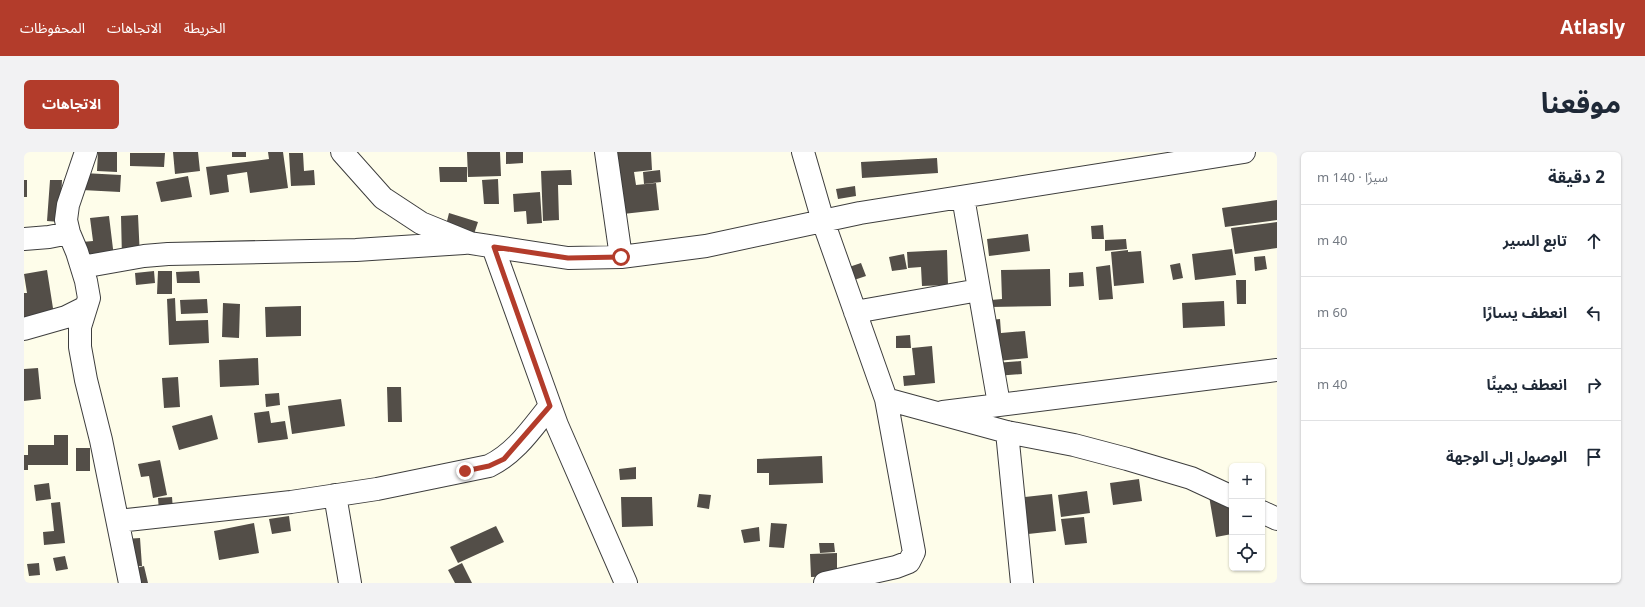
<!DOCTYPE html>
<html lang="ar">
<meta charset="utf-8">
<style>
body{margin:0;font-family:Georgia,"Noto Sans Arabic",serif;background:#f2f2f3;color:#1f2937;direction:rtl}
.controls{position:absolute;right:12px;bottom:12px;display:grid;overflow:hidden;border-radius:6px;box-shadow:0 1px 3px #0004}
.controls button{width:36px;height:36px;display:grid;place-items:center;padding:0;border:0;border-bottom:1px solid #e0e1e3;background:#fff;color:#1f2937;font:20px sans-serif}
.stop{position:absolute;width:12px;height:12px;margin:-9px;border:3px solid #b33c2b;border-radius:50%;background:#fff}
.stop.end{background:#b33c2b;border-color:#fff;box-shadow:0 1px 4px #0008}
.list{margin:0;padding:0;list-style:none}
h2{display:flex;justify-content:space-between;align-items:center;height:52px;margin:0;padding:0 16px;font-size:17px}
h2 small{font-size:13px;font-weight:400;color:#747a83}
.list li{display:grid;grid-template-columns:26px 1fr auto;gap:12px;align-items:center;box-sizing:border-box;height:72px;padding:0 16px;border-top:1px solid #e0e1e3}
.list b{display:block;font-size:15px;white-space:nowrap}
.list em{font-size:13px;font-style:normal;color:#747a83}
.icon{flex:none;width:22px;height:22px;fill:none;stroke:currentColor;stroke-width:2;stroke-linecap:round;stroke-linejoin:round}
.map{position:relative;flex:none;width:1253px;height:431px;overflow:hidden;direction:ltr;border-radius:6px}
header{display:flex;align-items:center;gap:24px;box-sizing:border-box;height:56px;padding:0 20px;background:#b33c2b;color:#fff}
header strong{font-size:19px}
nav{display:flex;gap:22px;margin-inline-start:auto;font-size:14px}
.intro{display:flex;align-items:center;justify-content:space-between;box-sizing:border-box;height:96px;padding:0 24px}
h1{margin:0;font-size:28px}
.button{padding:10px 18px;border-radius:6px;background:#b33c2b;color:#fff;font-size:14px;font-weight:700}
main{display:flex;gap:24px;padding:0 24px}
aside{flex:1;background:#fff;border-radius:6px;box-shadow:0 1px 3px #0004}
.map>svg:first-child{display:block}
.building{fill:#534e48}
.lines{fill:none;stroke-linecap:round;stroke-linejoin:round}
.minor-casing{stroke:#3e3e3e;stroke-width:24}
.minor{stroke:#fff;stroke-width:22}
.route{stroke:#b33c2b;stroke-width:5}
</style>
<header>
<strong>Atlasly</strong>
<nav><a>الخريطة</a><a>الاتجاهات</a><a>المحفوظات</a></nav>
</header>
<div class="intro"><h1>موقعنا</h1><a class="button">الاتجاهات</a></div>
<main>
<aside>
<h2>2 دقيقة<small>سيرًا · 140 m</small></h2>
<ul class="list">
<li><svg class="icon" aria-label="ahead" viewBox="0 0 24 24"><path d="M12 20V5M6 11l6-6 6 6"/></svg><div><b>تابع السير</b></div><em>40 m</em></li>
<li><svg class="icon" aria-label="left" viewBox="0 0 24 24"><path d="M17 20v-9H6M10 6l-5 5 5 5"/></svg><div><b>انعطف يسارًا</b></div><em>60 m</em></li>
<li><svg class="icon" aria-label="right" viewBox="0 0 24 24"><path d="M7 20v-9h11M14 6l5 5-5 5"/></svg><div><b>انعطف يمينًا</b></div><em>40 m</em></li>
<li><svg class="icon" aria-label="arrive" viewBox="0 0 24 24"><path d="M6 21V4h12l-3 4 3 4H6"/></svg><div><b>الوصول إلى الوجهة</b></div></li>
</ul>
</aside>
<div class="map">
<svg width="1253" height="431" viewBox="0 0 1253 431">
<rect width="100%" height="100%" fill="#fefdea"/>
<path class="building" d="M74 0H93V20L73 19Z
M149 0H174L176 19 151 22Z
M208 0H222V5H208Z
M244 0H259L264 36 226 41 223 20 203 23 205 40 186 43 182 15 245 7Z
M443 0H476L477 24 444 25Z
M482 0H499V11L482 12Z
M593 0H627L628 18 610 20 612 33 632 31 635 58 599 62Z
M106 1H141L140 15 106 14Z
M265 1H279L280 19 290 18 291 33 267 34Z
M913 6 914 21 838 26 837 10Z
M415 15H443V30H416Z
M547 18 548 33H534L535 68 519 69 517 19Z
M636 18 637 30 620 32 619 20Z
M59 21 97 23 96 40 58 38Z
M164 24 168 45 137 50 132 30Z
M474 27 475 52H460L458 28Z
M0 28H3V45H0Z
M26 28H38L36 70 23 69Z
M831 34 832 44 814 47 812 37Z
M516 40 518 71 503 72 502 59 490 60 489 42Z
M1253 48V68L1201 75 1198 56Z
M425 61 454 70 450 82 422 73Z
M114 63 116 106H98L97 64Z
M85 64 90 105 60 108 58 90 69 89 66 66Z
M1253 70V96L1211 102 1207 76Z
M1079 73 1080 87H1068L1067 74Z
M1004 82 1006 99 965 104 963 87Z
M1102 87 1103 97 1081 99V88Z
M1208 97 1212 123 1171 128 1168 102Z
M923 98 924 133 898 134 897 115 884 116 883 100Z
M1104 98V100L1117 99 1120 131 1090 134 1087 100Z
M880 102 883 117 868 119 865 105Z
M1241 104 1243 117 1231 119 1230 105Z
M837 111 842 124 827 129 822 116Z
M1156 111 1159 126 1149 128 1146 113Z
M1086 113 1089 147 1075 148 1072 115Z
M1026 117 1027 154 967 155V148L978 147 977 118Z
M23 118 31 169 0 174V141H3L0 122Z
M130 119 131 131 112 133 111 121Z
M134 119H148V142H133Z
M175 119 176 131H153L152 120Z
M1059 120 1060 134 1045 135V121Z
M1212 128H1222V152H1213Z
M151 146 152 169 184 168 185 191 145 193 143 147Z
M183 147 184 161 157 162 156 148Z
M1200 149 1201 174 1159 176 1158 151Z
M199 151 216 152 215 186 198 185Z
M277 154V184L242 185 241 155Z
M976 167 977 181 1001 179 1004 206 973 209 965 168Z
M886 183 887 196H872V184Z
M908 194 911 231 880 234 879 224 891 223 888 196Z
M234 206 235 233 196 235 195 208Z
M997 209 998 222 971 224V211Z
M14 216 17 247 0 249V217Z
M154 225 156 255 140 256 138 226Z
M363 235H377L378 270H364Z
M255 241 256 253 242 255 241 242Z
M317 247 321 274 268 282 264 254Z
M245 259 247 271 261 269 264 287 234 291 230 261Z
M188 263 194 287 155 298 148 274Z
M30 283H44V313H4V318H0V303H4V293H30Z
M52 296H66V319H52Z
M798 304 799 331 745 333V321H733V307Z
M136 308 143 343 129 346 125 324 117 325 114 312Z
M612 315V327L596 328 595 317Z
M1115 327 1118 349 1089 353 1086 331Z
M25 331 27 347 12 349 10 333Z
M1063 339 1066 361 1037 365 1034 343Z
M1208 340V382L1192 385 1185 344Z
M675 342 687 343 685 357 673 355Z
M1028 342 1032 379 1004 382 1001 345Z
M148 345 149 358 135 359 134 346Z
M597 345H628L629 374 598 375Z
M36 350 41 391 20 393 19 380 30 379 27 351Z
M265 364 267 379 248 382 245 367Z
M1060 365 1063 391 1041 393 1037 367Z
M230 371 235 401 195 408 190 379Z
M747 371 763 372 760 396 745 395Z
M472 374 480 390 434 411 426 395Z
M735 375 736 389 720 391 717 378Z
M116 386 118 414 104 415 101 387Z
M795 391H810L811 400 796 401Z
M813 401V424L787 425 786 402Z
M41 404 44 417 32 419 29 406Z
M15 411 16 423 5 424 3 412Z
M438 411 448 431H431L424 418Z
M120 414 124 431H107L104 418Z"/>
<g class="lines">
<g class="minor-casing">
<path id="minor" d="M62 0 44 53 42 68 45 81 53 100 62 129 65 146 56 175V195L62 228 77 288 106 431
M318 0 359 46 397 71 446 91 544 106 597 105 682 94 836 61 1220 0
M582 0 597 105
M779 0 799 69 862 247 890 400 885 410 872 415 801 431
M939 45 975 252
M0 87 25 85 45 81
M469 95 533 273 602 431
M58 115 120 104 144 102 332 98 440 91
M831 160 955 138
M0 177 42 165 62 155
M862 247 983 280 1050 293 1103 307 1167 326 1208 345
M919 260 1253 218
M983 280 998 431
M311 343 326 431
M1238 360 1253 367
M94 369 267 350 353 337 465 314C492 301 508 276 526 254"/>
</g>
<use href="#minor" class="minor"/>
</g>
<g class="lines">
<path class="route" d="M441 319 465 314 480 307 526 254 470 95 544 106 597 105"/>
</g>
</svg>
<div class="controls">
<button>+</button>
<button>−</button>
<button><svg class="icon" aria-label="locate" viewBox="0 0 24 24"><circle cx="12" cy="12" r="6"/><path d="M12 2v4M12 18v4M2 12h4M18 12h4"/></svg></button>
</div>
<div class="stop" style="left:597px;top:105px"></div>
<div class="stop end" style="left:441px;top:319px"></div>
</div>
</main>
